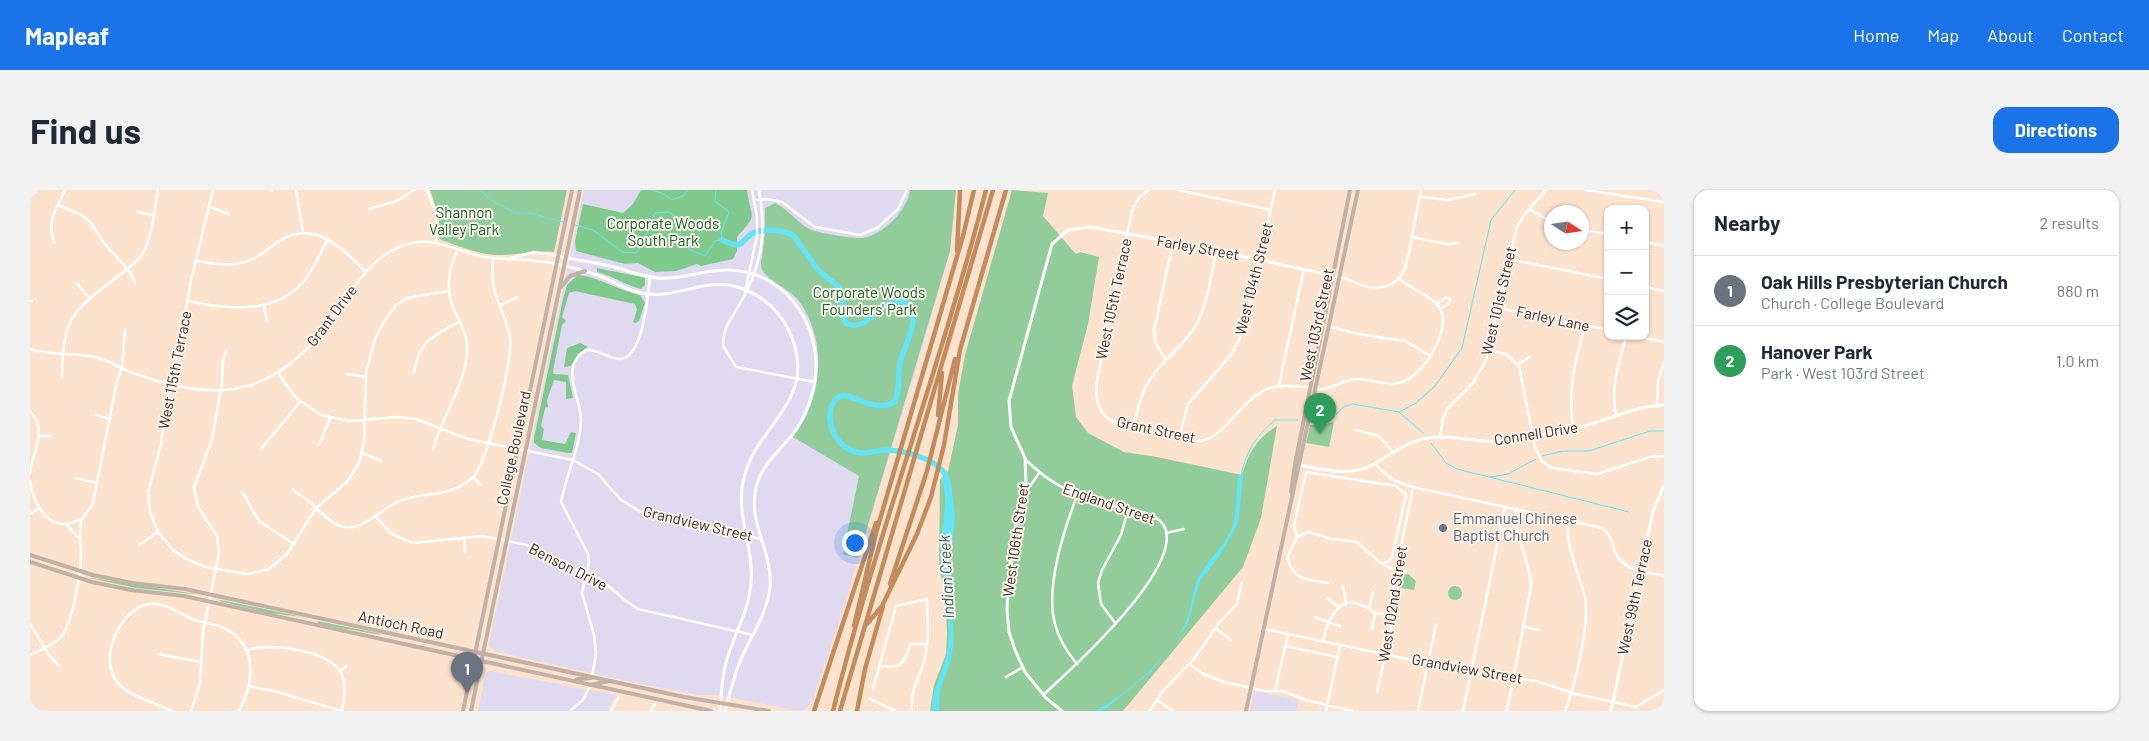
<!DOCTYPE html>
<meta charset="utf-8">
<style>
body{margin:0;font-family:Barlow,sans-serif;background:#f2f2f3;color:#1f2937}
.controls{position:absolute;right:15px;top:15px;display:grid;overflow:hidden;border-radius:10px;box-shadow:0 1px 4px #0004}
.controls button{width:45px;height:45px;display:grid;place-items:center;padding:0;border:0;border-bottom:1px solid #e0e1e3;background:#fff;color:#1f2937;font:25px sans-serif}
.compass{position:absolute;left:1514px;top:15px;width:45px;height:45px;border-radius:50%;background:#fff;box-shadow:0 1px 4px #0004;rotate:102deg}
.you{position:absolute;left:824px;top:352px;width:18px;height:18px;margin:-12px;border:4px solid #fff;border-radius:50%;background:#1a73e8;box-shadow:0 0 0 8px #1a73e833}
.badge{display:grid;place-items:center;width:32px;height:32px;border-radius:50%;background:#1a73e8;color:#fff;font-size:16px;font-weight:700}
.pin{position:absolute;translate:-50% -41px;filter:drop-shadow(0 1px 2px #0008)}
.pin::after{content:'';position:absolute;top:26px;width:18px;height:15px;background:inherit;clip-path:polygon(0 0,100% 0,50% 100%)}
.list{margin:0;padding:0;list-style:none}
h2{display:flex;justify-content:space-between;align-items:center;height:65px;margin:0;padding:0 20px;font-size:21px}
h2 small{font-size:16px;font-weight:400;color:#747a83}
.list li{display:grid;grid-template-columns:32px 1fr auto;gap:15px;align-items:center;box-sizing:border-box;height:70px;padding:0 20px;border-top:1px solid #e0e1e3}
.list b{display:block;font-size:19px;white-space:nowrap}
.list p{margin:0;font-size:16px;white-space:nowrap;color:#747a83}
.list em{font-size:16px;font-style:normal;color:#747a83}
.icon{flex:none;width:28px;height:28px;fill:none;stroke:currentColor;stroke-width:2;stroke-linecap:round;stroke-linejoin:round}
.map{position:relative;flex:none;width:1634px;height:521px;overflow:hidden;border-radius:15px}
header{display:flex;align-items:center;gap:30px;box-sizing:border-box;height:70px;padding:0 25px;background:#1a73e8;color:#fff}
header strong{font-size:24px}
nav{display:flex;gap:28px;margin-inline-start:auto;font-size:18px}
.intro{display:flex;align-items:center;justify-content:space-between;box-sizing:border-box;height:120px;padding:0 30px}
h1{margin:0;font-size:35px}
.button{padding:12px 22px;border-radius:15px;background:#1a73e8;color:#fff;font-size:18px;font-weight:700}
main{display:flex;gap:30px;padding:0 30px}
aside{flex:1;background:#fff;border-radius:15px;box-shadow:0 1px 4px #0004}
.map>svg:first-child{display:block}
.commercial{fill:#e0daf0}
.green{fill:#91cc9a}
.forest{fill:#7fc98c}
.water{fill:#63e3f4}
.lines{fill:none;stroke-linecap:round;stroke-linejoin:round}
.stream{stroke:#63e3f4;stroke-width:1}
.river{stroke:#63e3f4;stroke-width:5.5}
.minor{stroke:#fff;stroke-width:2.5}
.tertiary{stroke:#fff;stroke-width:3}
.secondary{stroke:#c1b2a5;stroke-width:4}
.motorway{stroke:#c28c5c;stroke-width:4.5}
.worship-dot{fill:#6b7280;stroke:#fdf3eb;stroke-width:2}
.labels{text-anchor:middle;stroke-width:4;stroke-linejoin:round;paint-order:stroke}
.park-label{font-size:15px;fill:#15652d;stroke:#fdf3eb}
.street-label{font-size:15px;fill:#382e27;stroke:#fdf3eb}
.worship-label{font-size:15px;fill:#5b616d;stroke:#fdf3eb;text-anchor:start}
.water-label{font-size:16px;font-style:italic;fill:#2b6168;stroke:#fdf3eb}
</style>
<header>
<strong>Mapleaf</strong>
<nav><a>Home</a><a>Map</a><a>About</a><a>Contact</a></nav>
</header>
<div class="intro"><h1>Find us</h1><a class="button">Directions</a></div>
<main>
<div class="map">
<svg width="1634" height="521" viewBox="0 0 1634 521">
<rect width="100%" height="100%" fill="#fde2ce"/>
<path class="commercial" d="M554 0H926L920 61 883 189 809 432 782 512 775 520H765L687 505H668L601 492 464 461 459 456Z
M459 481 586 505 578 521H448L456 483Z
M1224 501 1269 510 1266 521H1220Z"/>
<path class="green" d="M400 0H537L524 62C505 60 488 65 469 65 448 65 430 56 411 50L409 47V26Z
M880 0H926L920 61 828 368 813 364 829 286 763 247C793 209 798 151 769 111 760 99 736 90 732 79 730 75 731 71 732 67 735 50 735 35 735 18L745 13C759 20 767 32 779 39 788 43 824 49 833 48 854 44 877 21 880 0Z
M982 0 1018 3 1013 26 1046 64 1050 62 1069 67 1058 134 1042 196 1046 227 1058 243 1094 262 1127 267 1212 285C1218 263 1227 248 1247 236L1231 328 1213 377 1093 521H900L904 495 916 464 917 443 915 405 909 376 910 290 918 281 928 235V204L935 165Z
M1304 232 1299 257 1276 253 1280 235H1291Z
M1378 384 1386 391 1384 400 1370 398 1372 385Z
M55 387 173 405 106 398Z
M1418 403a7 7 0 1 1 14 0a7 7 0 1 1-14 0Z
M191 410 273 427 240 423 189 411Z
M287 431 347 443 351 445 289 434Z"/>
<path class="forest" d="M611 0H717C721 31 729 22 707 47V61L703 69 671 76 667 74 646 81 625 82 608 73 595 74 546 61 545 51 553 14 593 23 603 14Z
M567 78 612 87 615 88V95L611 99C595 95 583 86 567 82Z
M548 85C570 87 589 101 610 105L615 113 609 131 606 133 603 132 607 120 605 114 545 101 539 103 532 127 536 131 532 135 523 181 524 184 538 185 543 208 536 209V192L524 190 517 210 518 217 515 218 511 236 514 239 512 250 535 254 541 242 546 243 542 263H538L511 258 504 253V248L533 109 537 95Z
M550 153 558 157 548 164 541 176 534 177 537 158Z"/>
<path class="water" d="M1214 278 1208 333 1191 364 1170 391 1158 433 1153 441 1122 481 1074 520 1065 521C1100 502 1139 468 1156 432 1162 418 1162 401 1168 388 1178 369 1196 356 1203 334 1207 321 1206 299 1208 285H1212Z
M916 283 921 292 925 327 919 379 924 450 921 470 910 501 909 521H902C901 499 913 484 917 463 924 425 908 387 911 349 913 328 919 309 911 289Z"/>
<g class="lines">
<path class="stream" d="M450 0 464 12 486 23H501L533 32
M621 0 632 3 642 10 653 6 658 0
M545 35 563 40 592 62 606 63C616 52 618 36 625 23L639 22 652 31 650 47 660 60 675 66 685 51 692 50 691 43 699 22 685 11 686 0
M1369 222 1393 243
M1283 233 1291 234 1301 230 1313 217 1323 214 1369 222 1386 213 1405 196 1432 158 1461 30 1485 0
M1401 253 1416 273 1427 279 1599 322
M1512 266 1533 261H1559L1620 241H1634
M1211 285C1216 261 1227 245 1245 230H1268
M1460 287 1478 284 1506 269"/>
<path class="river" d="M692 50C717 61 707 52 723 43 734 38 753 40 763 45L789 81 808 96 812 102 813 127 817 134C843 143 853 99 878 114 891 133 874 154 870 173 867 187 871 198 865 212 841 225 819 198 807 208 802 212 799 222 800 229 801 245 814 262 831 263 840 263 849 260 858 260 876 261 912 270 917 289"/>
<path class="minor" d="M183 0 161 90 149 160 136 213 131 254 118 303 120 322 128 342 143 360 158 370 176 377 217 384 239 379 257 364 286 318 317 292 329 273 334 252 336 182 345 149 355 130 366 115 377 108 419 101
M266 0 273 43
M397 0 407 26 406 52
M729 0C736 41 733 71 713 108 704 126 693 134 693 156L706 177 785 192
M1119 0 1109 7 1102 21 1068 185C1058 235 1092 236 1130 244 1144 247 1161 254 1175 250 1185 247 1192 240 1199 232 1229 200 1235 191 1280 198
M1148 0 1241 20
M1555 0 1634 12
M241 1 242 0
M1390 7 1418 10 1445 4
M724 10 737 9 752 12 785 37 830 45 847 38 868 19 877 0
M28 15 51 25 60 32 74 53 100 82 105 93
M180 17 199 24
M339 19 367 11 384 0
M1499 19 1522 32
M107 22 122 25
M1552 40 1578 44
M1381 47 1417 54 1428 53
M1615 52 1634 56
M25 53C15 33 27 18 35 0
M481 68 504 62 528 66
M1479 69 1578 89
M166 71C182 73 199 77 215 72 229 68 239 58 251 50 285 29 314 60 336 82
M1309 87C1322 89 1332 98 1346 98 1378 96 1377 69 1382 46 1385 31 1388 15 1391 0
M47 94 60 109
M1615 97 1634 101
M715 102 727 46V27L722 0
M0 111H2
M157 111C195 119 245 125 273 92 284 80 290 63 298 49
M1407 114 1416 107 1420 109 1418 114 1410 119
M470 115 488 107
M234 116 237 131
M1469 118 1578 140
M1294 135 1328 144 1375 151 1399 165
M1606 146 1634 152
M0 159C21 166 43 162 64 167 79 170 91 179 106 184 139 196 182 206 217 196 249 187 275 164 295 138 319 107 339 62 382 53 408 47 430 63 455 67 479 71 502 68 526 74
M1460 160 1476 164 1489 176 1505 257 1512 271 1521 278 1567 284 1620 267 1634 266
M1136 170 1126 154 1124 141 1143 52
M1488 174 1500 167
M249 182 250 186 266 208 291 225 320 231 367 227 386 229 438 249 543 270 568 284 591 310 611 322 731 349
M384 183C389 150 402 147 430 131
M317 184 336 187
M32 187C33 126 41 123 87 87 96 80 107 73 113 63 123 46 124 19 128 0
M1249 195 1274 79
M1286 199C1301 201 1311 190 1326 189 1343 188 1359 199 1375 191 1395 182 1423 138 1409 117 1401 105 1379 98 1368 88
M1627 216 1628 192 1634 172
M0 221C19 241 2 261 0 283
M66 225 80 229
M1586 226C1580 197 1589 174 1596 146
M1103 239C1108 217 1112 196 1128 179 1140 164 1156 153 1166 135 1178 113 1181 86 1186 61
M1543 239C1538 199 1544 174 1555 136
M1326 240 1349 246 1363 262
M10 246H21
M1410 247 1413 229 1417 219 1443 193 1456 170 1487 37 1494 25 1516 0
M1149 248 1158 214 1201 165 1214 140 1245 0
M289 255 300 228
M231 259 270 212
M403 259C412 225 439 191 437 154 436 142 430 132 425 122 415 102 418 79 428 59
M332 263 351 271
M995 269C1022 296 1047 307 1084 316 1097 319 1113 320 1125 327 1178 358 1037 483 1013 505
M1345 274 1362 289 1378 296 1572 338C1580 343 1581 351 1584 359 1592 382 1614 381 1634 386
M443 287 451 295
M46 288 67 293
M0 291C2 309 15 336 36 334 41 333 47 331 52 329
M263 299C269 306 278 309 284 316 317 350 326 339 360 316 386 299 416 311 441 289 458 274 483 171 480 148 478 132 469 118 465 102 462 90 462 79 463 68
M213 303 229 331 264 354
M994 305 1009 283
M1047 306C1034 339 1015 398 1025 434 1029 450 1037 462 1047 474
M0 324 9 318
M346 327 362 344 383 353 452 346 497 355 537 376 570 389 596 411 608 419 723 445
M36 334 48 347
M1471 339H1487
M1136 343 1154 339
M434 347 435 362
M1267 347 1264 336 1276 282 1366 296 1376 305 1362 367 1359 371 1352 374
M1267 347 1279 342 1302 349 1327 352 1349 372 1366 381
M1267 347 1258 366C1259 389 1281 391 1298 393
M109 355 128 342
M1313 396 1316 413
M1343 402 1339 418 1345 423 1362 424
M1297 408 1309 417
M1285 427 1310 436
M0 434 19 465 29 476
M1086 434 1071 414 1068 393 1072 380 1091 345 1098 320
M1494 437 1509 440
M1185 438 1201 450
M1234 439 1454 485 1506 491 1546 504 1606 517
M1342 439 1345 423
M1293 451C1297 434 1303 415 1322 412L1339 418
M1255 456 1307 467
M218 460C240 452 298 460 311 483 317 494 314 509 312 521
M128 464 171 472
M0 465C10 460 22 456 30 448 43 434 51 382 51 363 51 352 49 343 51 332 53 325 60 320 63 313L87 191 92 178 95 140
M1160 474 1173 484 1194 492 1234 501H1252L1276 510 1322 521
M850 476C874 478 872 475 881 454H897
M310 481 316 476
M562 487 566 463 564 445 552 403 559 373 558 364 531 312C536 285 550 258 551 230 551 207 528 177 556 160 568 159 577 168 589 169 613 170 618 105 620 87
M976 487 993 477
M218 496 244 501 312 521
M843 499 866 416 897 409C897 430 900 450 894 472 888 491 880 500 882 521
M1245 501 1258 444
M1347 502 1362 434V401L1383 297
M840 509 865 521
M1127 510 1143 521
M1606 517 1634 500
M141 521C125 512 99 507 87 492 68 469 90 417 120 414 135 412 149 423 162 429 172 433 182 433 192 437 228 453 225 491 209 521
M161 521 170 493 173 442 189 363 187 346 168 317 164 297 182 250 192 192 193 171 196 161
M540 521 553 510 560 496
M581 521 588 508
M621 521 625 514
M1120 521 1132 502 1163 470 1189 433 1207 414 1212 392
M1296 521 1310 455
M1388 521 1406 434
M1433 521 1475 317
M1477 521 1501 396C1501 371 1481 342 1486 319
M1535 521C1545 496 1560 434 1555 408 1549 381 1535 359 1538 330"/>
<path class="tertiary" d="M528 66C545 70 563 72 580 76 596 80 611 86 628 88 652 90 674 79 699 80 761 82 797 144 783 201 778 220 770 237 757 251 745 265 732 276 727 294 716 331 743 361 740 397 737 424 722 444 712 467 704 484 700 503 695 521
M526 74C540 77 554 80 567 85 584 91 597 101 616 104 652 108 679 84 716 100 735 108 750 122 759 141 792 211 724 234 713 292 706 326 724 358 721 393 719 420 705 443 697 469 692 486 691 503 690 521
M1269 275C1297 280 1323 289 1349 271 1364 262 1376 253 1393 249 1419 242 1450 255 1479 251 1505 247 1532 242 1557 235 1584 228 1606 216 1634 215
M1032 521 1016 508 995 482 985 460 979 442 977 420 978 396 986 334 996 295 995 268 981 237 979 211 1022 54 1038 40 1060 37 1155 54 1309 87
M1581 521 1623 321 1634 295"/>
<path class="secondary" d="M531 97 540 86 555 81
M1261 302 1265 274 1320 0
M0 365 63 385 102 393 155 399 654 507 739 521
M0 372 62 392 101 400 154 406 681 521
M544 491 548 489 561 488
M560 495 579 491
M433 521 542 0
M441 521 550 0
M1216 521 1328 0"/>
<path class="motorway" d="M927 61 930 0
M908 225 912 183
M860 394 897 281 925 169
M837 434 852 416 887 344 901 307 914 255 930 160 976 0
M824 436 846 343 933 46 944 0
M784 521 846 333
M803 521C847 345 911 175 956 0
M810 521 963 0
M827 521 835 479 853 416"/>
</g>
<circle class="worship-dot" cx="1413" cy="338" r="5"/>
<g class="labels">
<g class="park-label">
<text x="434" y="28">Shannon<tspan x="434" dy="17">Valley Park</tspan></text>
<text x="633" y="39">Corporate Woods<tspan x="633" dy="17">South Park</tspan></text>
<text x="839" y="108">Corporate Woods<tspan x="839" dy="17">Founders' Park</tspan></text>
</g>
<g class="street-label">
<text transform="translate(1168 58) rotate(10)" y="5">Farley Street</text>
<text transform="translate(1224 89) rotate(-76)" y="5">West 104th Street</text>
<text transform="translate(1084 109) rotate(-78)" y="5">West 105th Terrace</text>
<text transform="translate(1469 111) rotate(-77)" y="5">West 101st Street</text>
<text transform="translate(302 126) rotate(-53)" y="5">Grant Drive</text>
<text transform="translate(1523 129) rotate(12)" y="5">Farley Lane</text>
<text transform="translate(1287 135) rotate(-78)" y="5">West 103rd Street</text>
<text transform="translate(145 180) rotate(-79)" y="5">West 115th Terrace</text>
<text transform="translate(1126 240) rotate(12)" y="5">Grant Street</text>
<text transform="translate(1506 244) rotate(-9)" y="5">Connell Drive</text>
<text transform="translate(484 258) rotate(-78)" y="5">College Boulevard</text>
<text transform="translate(1079 314) rotate(19)" y="5">England Street</text>
<text transform="translate(668 334) rotate(13)" y="5">Grandview Street</text>
<text transform="translate(986 350) rotate(-82)" y="5">West 106th Street</text>
<text transform="translate(538 377) rotate(27)" y="5">Benson Drive</text>
<text transform="translate(1605 407) rotate(-78)" y="5">West 99th Terrace</text>
<text transform="translate(1363 414) rotate(-81)" y="5">West 102nd Street</text>
<text transform="translate(371 435) rotate(12)" y="5">Antioch Road</text>
<text transform="translate(1437 479) rotate(10)" y="5">Grandview Street</text>
</g>
<g class="worship-label">
<text x="1423" y="334">Emmanuel Chinese<tspan x="1423" dy="17">Baptist Church</tspan></text>
</g>
<g class="water-label">
<text transform="translate(916 387) rotate(-93)" y="6">Indian Creek</text>
</g>
</g>
</svg>
<div class="controls">
<button>+</button>
<button>−</button>
<button><svg class="icon" aria-label="layers" viewBox="0 0 24 24"><path d="M12 4l9 5-9 5-9-5zM3 14l9 5 9-5"/></svg></button>
</div>
<svg class="compass" viewBox="-18 -18 36 36"><path d="M0-13l5 13h-10z" fill="#e53935"/><path d="M0 13l5-13h-10z" fill="#747a83"/></svg>
<div class="you"></div>
<div class="pin badge" style="left:437px;top:503px;background:#6b7280">1</div>
<div class="pin badge" style="left:1290px;top:244px;background:#2e9e5b">2</div>
</div>
<aside>
<h2>Nearby<small>2 results</small></h2>
<ul class="list">
<li><span class="badge" style="background:#6b7280">1</span><div><b>Oak Hills Presbyterian Church</b><p>Church · College Boulevard</p></div><em>880 m</em></li>
<li><span class="badge" style="background:#2e9e5b">2</span><div><b>Hanover Park</b><p>Park · West 103rd Street</p></div><em>1.0 km</em></li>
</ul>
</aside>
</main>
